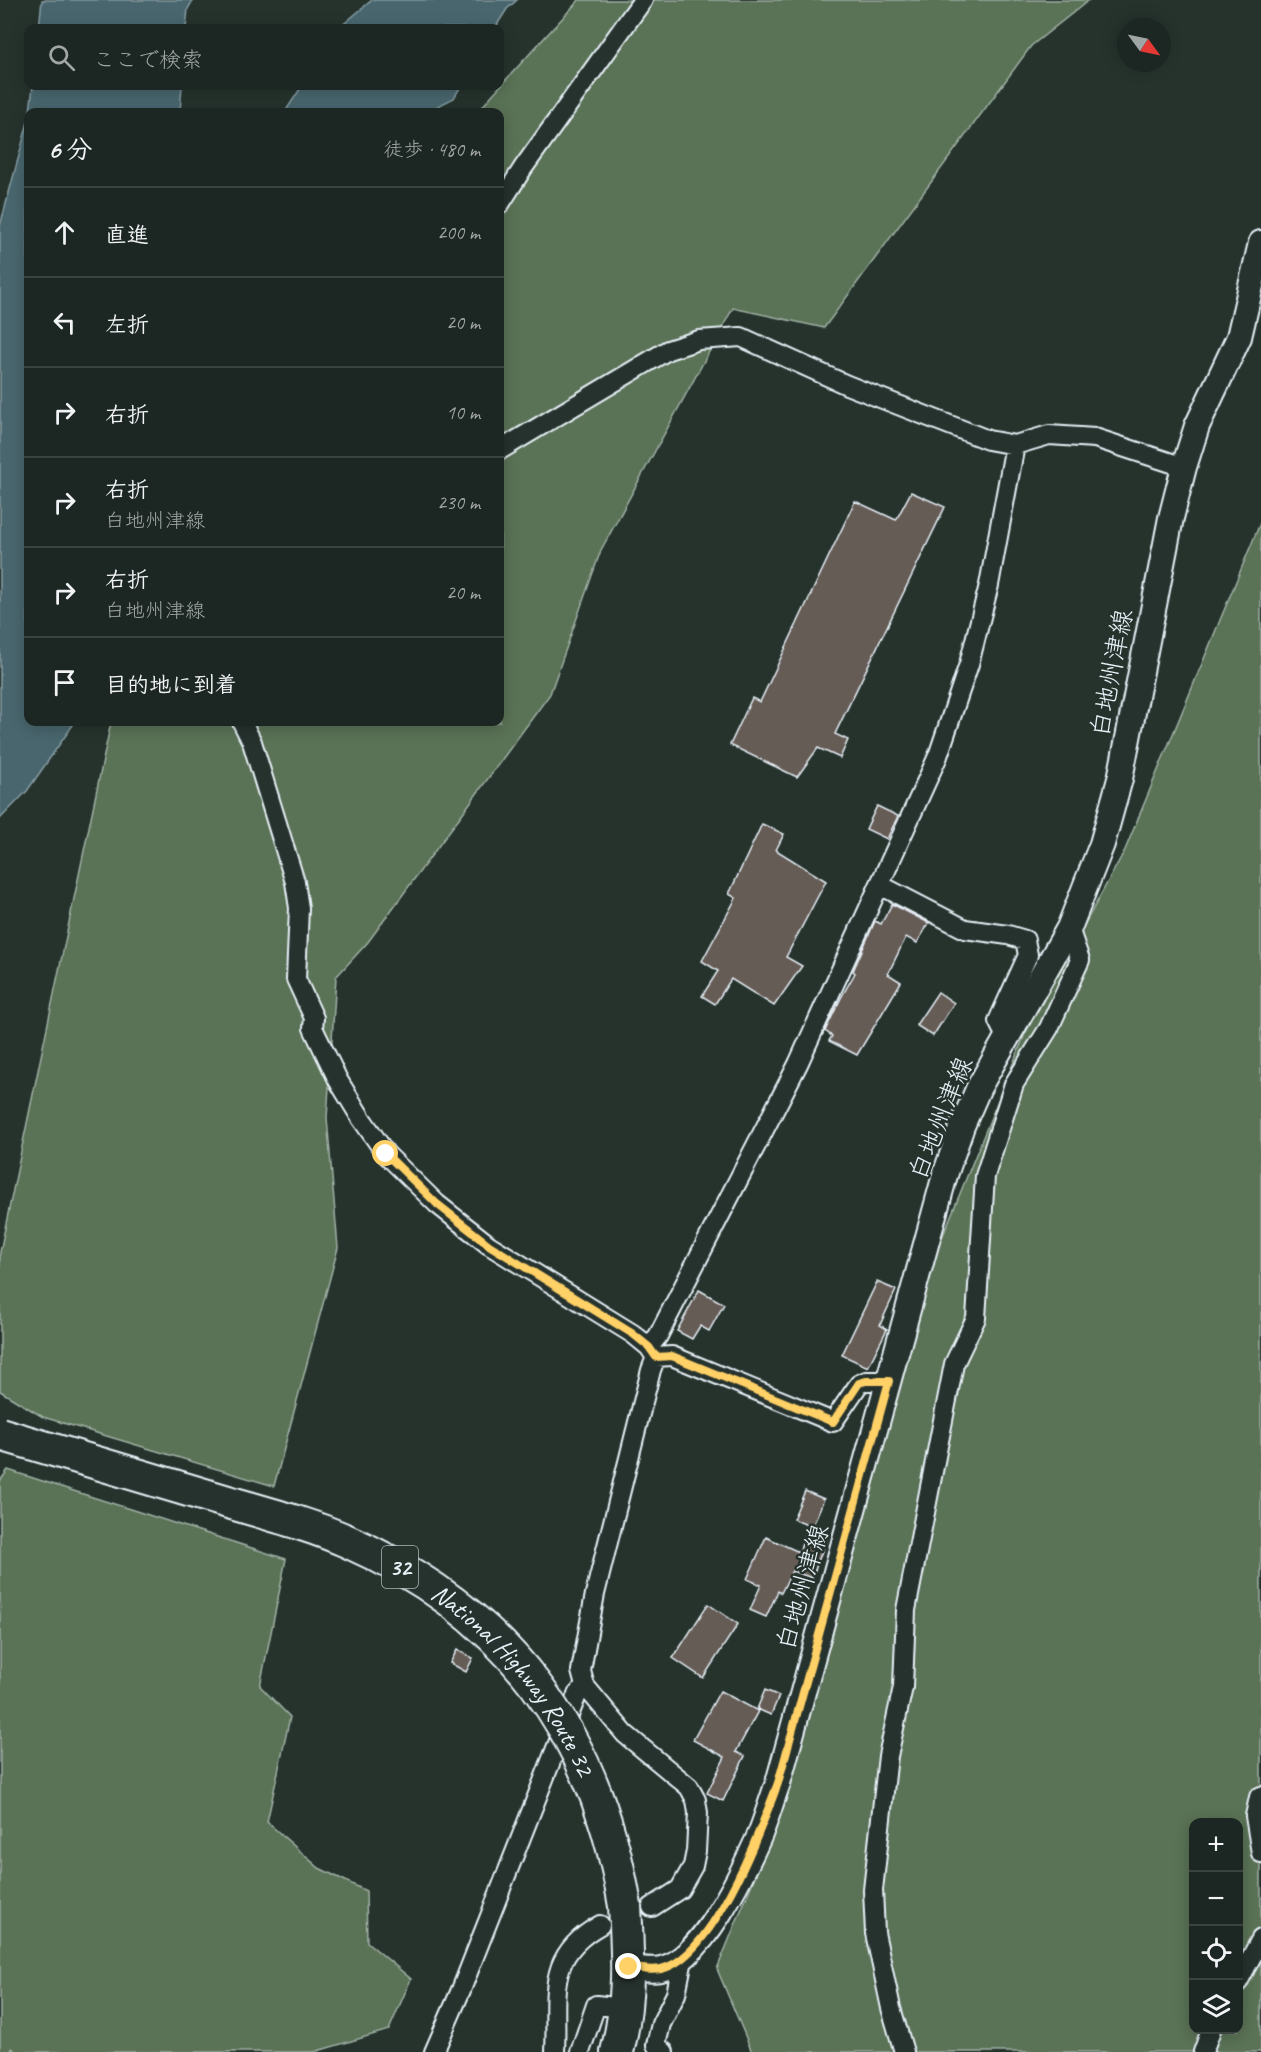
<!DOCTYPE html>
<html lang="ja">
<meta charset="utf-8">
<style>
body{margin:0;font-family:Caveat,"Klee One",sans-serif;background:#252e2a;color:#f1f3f6}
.controls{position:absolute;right:18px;bottom:18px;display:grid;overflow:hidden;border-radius:12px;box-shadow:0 3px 15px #0003}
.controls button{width:54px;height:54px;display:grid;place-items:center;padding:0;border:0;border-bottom:2px solid #3a4340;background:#1c2622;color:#f1f3f6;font:30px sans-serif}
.compass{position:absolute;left:1117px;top:18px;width:54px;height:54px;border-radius:50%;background:#1c2622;box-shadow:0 3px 15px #0003;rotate:123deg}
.stop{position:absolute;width:18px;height:18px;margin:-14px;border:4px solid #ffd166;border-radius:50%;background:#fff}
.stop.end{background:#ffd166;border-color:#fff;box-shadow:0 2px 6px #0008}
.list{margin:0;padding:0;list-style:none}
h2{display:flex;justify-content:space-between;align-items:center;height:78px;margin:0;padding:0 24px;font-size:26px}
h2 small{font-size:20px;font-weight:400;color:#a0a5a5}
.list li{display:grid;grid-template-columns:39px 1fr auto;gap:18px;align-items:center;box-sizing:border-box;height:90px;padding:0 24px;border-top:2px solid #3a4340}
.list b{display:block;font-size:22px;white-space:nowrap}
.list p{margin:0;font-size:20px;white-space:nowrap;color:#a0a5a5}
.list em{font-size:20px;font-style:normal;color:#a0a5a5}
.icon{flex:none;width:33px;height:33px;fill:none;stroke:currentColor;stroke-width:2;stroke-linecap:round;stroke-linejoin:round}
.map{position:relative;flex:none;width:1261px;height:2052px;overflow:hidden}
.search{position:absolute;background:#1c2622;box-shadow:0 3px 15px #0003;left:24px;top:24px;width:480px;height:66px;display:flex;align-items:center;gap:15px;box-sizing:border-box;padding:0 21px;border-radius:12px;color:#a0a5a5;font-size:22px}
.panel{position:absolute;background:#1c2622;box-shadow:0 3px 15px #0003;left:24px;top:108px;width:480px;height:618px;border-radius:12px}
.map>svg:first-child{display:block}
.green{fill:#5a7256;stroke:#a1b2a7;stroke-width:1.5;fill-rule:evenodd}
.water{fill:#48666e;stroke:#889ea5;stroke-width:1.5}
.building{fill:#665b56;stroke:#e8f1f8;stroke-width:1.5}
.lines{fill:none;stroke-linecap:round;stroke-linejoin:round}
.street-casing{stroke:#e8f1f8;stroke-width:22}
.secondary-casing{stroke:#e8f1f8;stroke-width:28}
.highway-casing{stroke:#e8f1f8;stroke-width:36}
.street{stroke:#26332d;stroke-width:18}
.secondary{stroke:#26332d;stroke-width:24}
.highway{stroke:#26332d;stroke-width:32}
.highway-bridge-casing{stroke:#e8f1f8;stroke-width:36;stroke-linecap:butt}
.highway-bridge{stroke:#26332d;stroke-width:32}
.route{stroke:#ffd166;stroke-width:8}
.labels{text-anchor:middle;stroke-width:5;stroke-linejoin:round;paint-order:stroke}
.shield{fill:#26332d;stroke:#aeb8bb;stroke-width:1.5}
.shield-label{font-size:24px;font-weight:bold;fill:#e8f1f8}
.street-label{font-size:26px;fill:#e8f1f8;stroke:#26332d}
</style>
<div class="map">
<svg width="1261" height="2052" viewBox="0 0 1261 2052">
<rect width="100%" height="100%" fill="#26332d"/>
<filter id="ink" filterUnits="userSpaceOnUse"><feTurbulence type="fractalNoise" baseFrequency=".0167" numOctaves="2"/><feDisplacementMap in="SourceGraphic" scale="12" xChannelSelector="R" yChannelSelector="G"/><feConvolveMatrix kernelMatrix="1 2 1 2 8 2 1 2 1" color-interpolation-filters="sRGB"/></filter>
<g filter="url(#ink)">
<path class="green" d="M579 0H1089L1031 46 824 328 733 308 601 550 550 694 368 942 336 977 327 1118 338 1248 274 1486 43 1417 0 1391V1252L111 722H500V112H478L492 95Z
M1261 521V2052H752L717 1969 774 1830 935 1255 1025 1034 1125 850ZM1194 1822H1238V2030H1194Z
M8 1470 286 1559 260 1686 290 1717 267 1822 319 1868 366 1891 367 1942 411 1979 389 2030 314 2052H16L12 2048 11 2052H0V1481Z"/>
<path class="water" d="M42 0H193L188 9 186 28H39Z
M372 0H517L507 9 495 28H339Z
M33 86H182L180 112H30Z
M302 86H461L454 98 426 112H285Z
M28 122V722H75L27 791 0 819V226Z"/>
<path class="building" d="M911 492 945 507 835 734 848 740 840 758 818 748 797 777 730 745 752 698 760 702 855 501 896 520Z
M877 806 898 816 887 839 866 829Z
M762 824 784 834 776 850 826 881 786 957 802 966 774 1006 731 979 715 1004 702 996 718 971 702 961 736 898 729 894Z
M892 904 929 923 917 943 906 937 888 974 901 982 857 1055 829 1041 832 1036 825 1031 841 998 855 973 853 971 875 921 881 924Z
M938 992 954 1003 933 1036 916 1025Z
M877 1282 896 1290 880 1325 887 1329 868 1367 842 1355Z
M699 1290 724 1304 709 1331 700 1326 692 1339 677 1331Z
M805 1491 824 1499 812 1527 793 1519Z
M806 1533 826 1540 812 1578 792 1571 781 1593 778 1591 766 1617 750 1610 761 1585 747 1579 766 1537 799 1552Z
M708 1604 738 1624 703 1678 673 1658Z
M457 1650 473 1658 466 1672 450 1663Z
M765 1690 779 1696 771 1715 757 1709Z
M720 1691 758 1711 736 1752 745 1756 723 1801 707 1793 725 1757 693 1740Z"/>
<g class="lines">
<g class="street-casing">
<path id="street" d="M500 204 523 168 643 0
M500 450 668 350 699 340 741 337 847 385 988 440 1015 445 1049 435 1095 438 1184 467
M242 722 252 742 295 882 299 908 296 979 314 1018 313 1028 338 1080 361 1118 386 1154 437 1204 489 1245 633 1334 649 1347 655 1356
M880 885 965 929 1008 935 1025 940 1028 955 998 1021 1006 1037
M649 1347 658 1336 798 1064 938 756 969 664 989 585 1015 445
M656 1357 672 1356 833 1422 859 1384 866 1381H889
M1261 1796 1259 1797 1255 1816 1261 1853
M652 1907 680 1889 693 1866 696 1851 698 1813 696 1800 689 1787 625 1734 585 1686 581 1671 595 1594 651 1370 656 1357
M1238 1982 1261 1939
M434 2052 461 1990 577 1695 585 1686
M555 2052C558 1997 543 1957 600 1925
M580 2052 596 2005 626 2008
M664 2052 656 2045 661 2024 676 1994 683 1959
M904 2052 891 2008 875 1933 873 1890 888 1756 903 1687 906 1610 954 1364 976 1318 985 1176 1014 1084 1049 1028 1080 960 1069 928
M1203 2052 1211 2030"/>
</g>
<g class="secondary-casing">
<path id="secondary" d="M629 1967C639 1969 651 1971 661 1969 701 1961 742 1874 758 1839 766 1821 771 1801 778 1783L945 1175 962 1126 979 1087 1069 928 1102 844 1120 779 1171 518 1184 467 1197 426 1239 337 1261 243"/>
</g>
<g class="highway-casing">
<path id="highway" d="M617 2052C630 2001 628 1957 625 1906"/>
</g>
<use href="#street" class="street"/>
<use href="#secondary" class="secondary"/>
<use href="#highway" class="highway"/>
<g class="highway-bridge-casing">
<g id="highway-bridge">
<path id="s1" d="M0 1434C72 1456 145 1477 218 1499 261 1512 306 1523 347 1541 508 1612 597 1733 625 1906"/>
</g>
</g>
<use href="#highway-bridge" class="highway-bridge"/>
</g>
</g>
<g class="lines" filter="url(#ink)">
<path class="route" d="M386 1154 437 1204 489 1245 633 1334 649 1347 656 1357 672 1356 833 1422 859 1383 866 1381H889L778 1783C761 1829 713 1958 661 1969 651 1971 639 1969 629 1967"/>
</g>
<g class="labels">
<rect class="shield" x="382" y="1546" width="36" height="42" rx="4.5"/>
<g class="shield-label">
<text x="400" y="1575">32</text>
</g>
<g class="street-label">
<text transform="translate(1111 673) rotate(-79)" y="9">白地州津線</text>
<text transform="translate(940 1118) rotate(-68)" y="9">白地州津線</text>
<text transform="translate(802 1587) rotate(-74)" y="9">白地州津線</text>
<text dy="9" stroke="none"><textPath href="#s1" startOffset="585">National Highway Route 32</textPath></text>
</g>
</g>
</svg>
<div class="controls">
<button>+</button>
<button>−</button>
<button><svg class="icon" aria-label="locate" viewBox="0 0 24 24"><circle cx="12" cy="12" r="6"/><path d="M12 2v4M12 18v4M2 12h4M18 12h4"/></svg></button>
<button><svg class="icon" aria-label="layers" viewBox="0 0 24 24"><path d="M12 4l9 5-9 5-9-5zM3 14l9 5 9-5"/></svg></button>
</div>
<svg class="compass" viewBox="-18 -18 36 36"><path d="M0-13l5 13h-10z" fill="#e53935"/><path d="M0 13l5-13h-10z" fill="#a0a5a5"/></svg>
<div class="stop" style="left:386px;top:1154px"></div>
<div class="stop end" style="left:629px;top:1967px"></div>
<div class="search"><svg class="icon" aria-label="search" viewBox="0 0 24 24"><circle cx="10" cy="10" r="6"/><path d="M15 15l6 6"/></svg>ここで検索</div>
<section class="panel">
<h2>6 分<small>徒歩 · 480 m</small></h2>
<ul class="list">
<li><svg class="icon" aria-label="ahead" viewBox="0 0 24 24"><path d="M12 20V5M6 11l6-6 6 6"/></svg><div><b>直進</b></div><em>200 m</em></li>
<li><svg class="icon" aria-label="left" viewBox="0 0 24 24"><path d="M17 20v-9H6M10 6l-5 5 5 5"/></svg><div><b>左折</b></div><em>20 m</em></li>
<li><svg class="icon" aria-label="right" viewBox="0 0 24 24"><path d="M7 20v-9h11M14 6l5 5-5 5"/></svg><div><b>右折</b></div><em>10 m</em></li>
<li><svg class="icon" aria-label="right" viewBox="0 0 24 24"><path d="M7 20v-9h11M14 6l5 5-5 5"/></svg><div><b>右折</b><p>白地州津線</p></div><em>230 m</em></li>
<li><svg class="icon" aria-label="right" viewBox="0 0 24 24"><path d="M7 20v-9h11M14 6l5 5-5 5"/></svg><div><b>右折</b><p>白地州津線</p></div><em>20 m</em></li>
<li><svg class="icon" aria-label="arrive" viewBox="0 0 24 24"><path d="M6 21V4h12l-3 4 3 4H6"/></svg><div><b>目的地に到着</b></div></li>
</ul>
</section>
</div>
